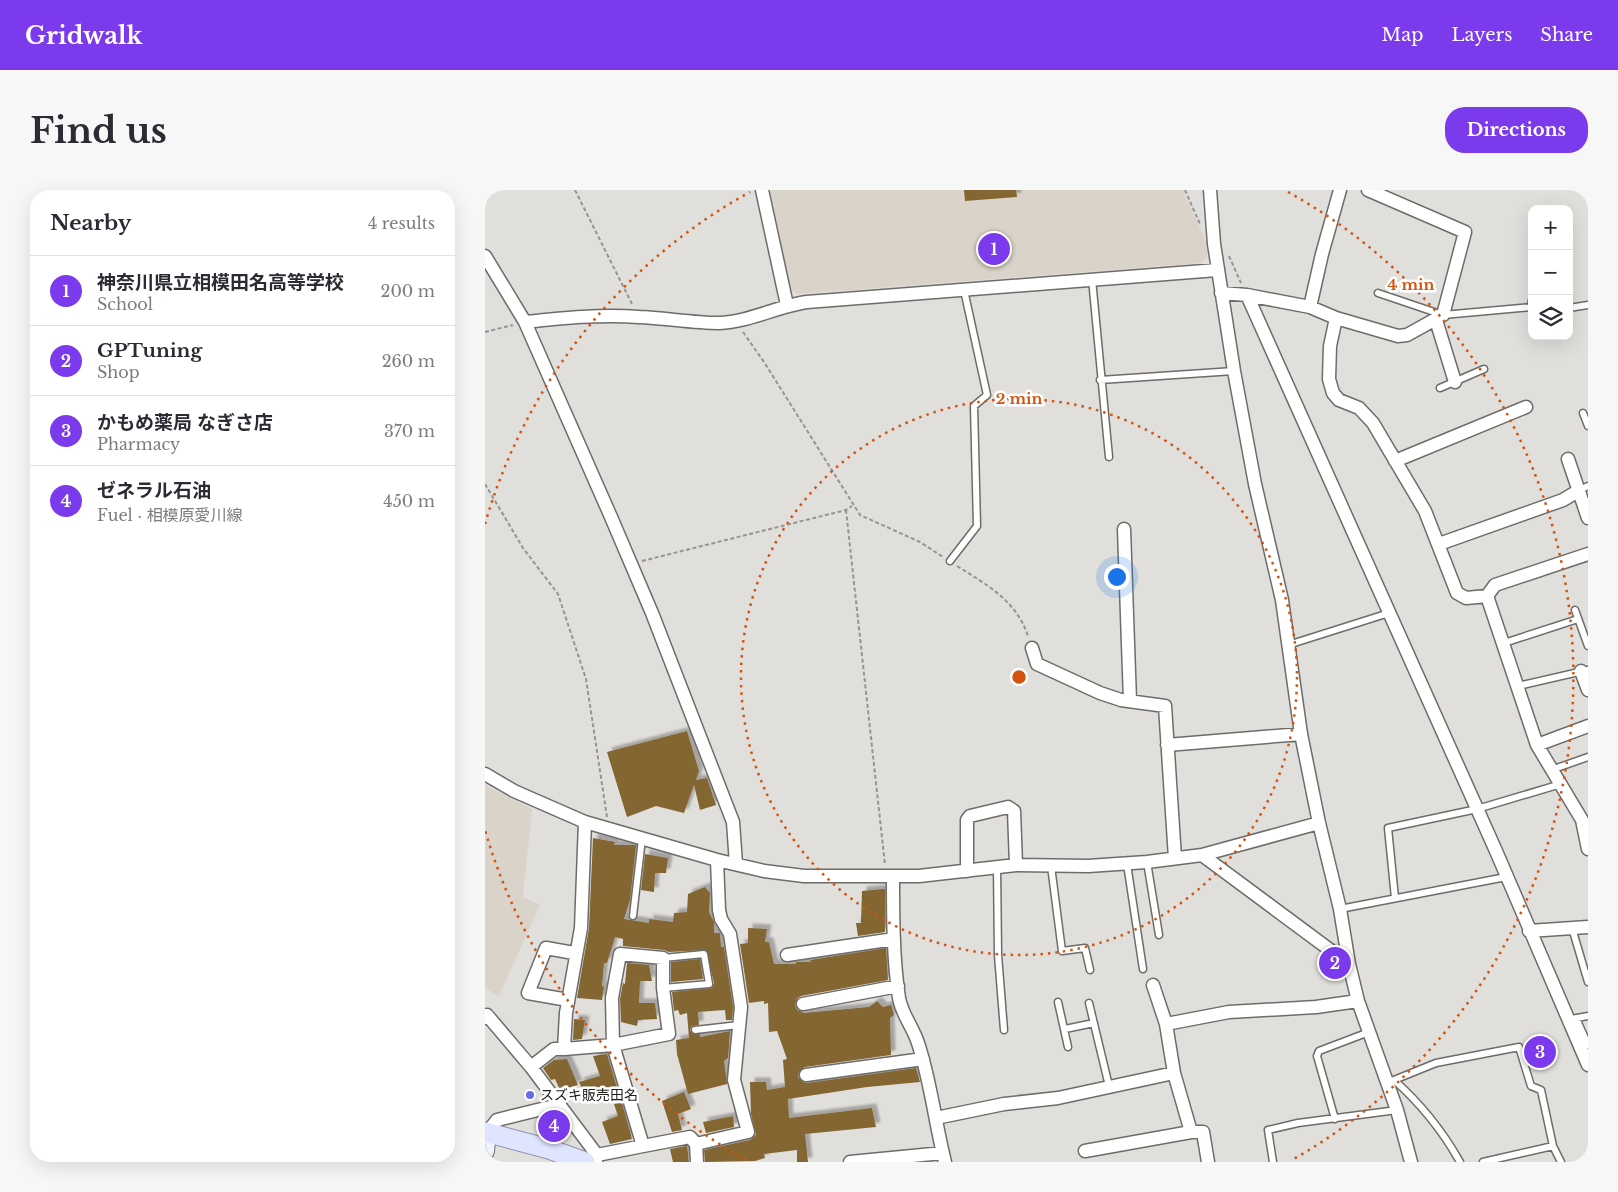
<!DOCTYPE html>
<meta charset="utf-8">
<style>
body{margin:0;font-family:"Libre Baskerville","Noto Sans JP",serif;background:#f7f7f7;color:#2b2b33}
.controls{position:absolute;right:15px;top:15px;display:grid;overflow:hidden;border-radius:10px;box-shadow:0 5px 20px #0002}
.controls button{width:45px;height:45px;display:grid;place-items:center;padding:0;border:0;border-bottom:1px solid #e1e1e2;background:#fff;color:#2b2b33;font:25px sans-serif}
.you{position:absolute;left:631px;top:386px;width:18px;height:18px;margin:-12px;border:4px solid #fff;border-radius:50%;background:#1a73e8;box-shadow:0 0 0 8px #1a73e833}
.badge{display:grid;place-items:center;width:32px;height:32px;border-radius:50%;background:#7c3aed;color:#fff;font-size:16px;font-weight:700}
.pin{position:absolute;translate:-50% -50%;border:2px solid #fff;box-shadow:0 1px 5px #0006}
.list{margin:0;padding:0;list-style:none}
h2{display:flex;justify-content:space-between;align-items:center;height:65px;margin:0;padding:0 20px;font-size:21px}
h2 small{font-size:16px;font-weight:400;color:#7c7c81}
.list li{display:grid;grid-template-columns:32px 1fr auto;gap:15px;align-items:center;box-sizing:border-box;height:70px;padding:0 20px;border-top:1px solid #e1e1e2}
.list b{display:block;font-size:19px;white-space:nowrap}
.list p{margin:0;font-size:16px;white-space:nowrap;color:#7c7c81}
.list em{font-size:16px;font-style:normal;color:#7c7c81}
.icon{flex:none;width:28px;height:28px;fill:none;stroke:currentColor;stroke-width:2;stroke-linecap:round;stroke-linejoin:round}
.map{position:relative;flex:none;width:1103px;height:972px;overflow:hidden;border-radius:20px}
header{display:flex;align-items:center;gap:30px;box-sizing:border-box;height:70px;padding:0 25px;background:#7c3aed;color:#fff}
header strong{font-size:24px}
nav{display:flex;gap:28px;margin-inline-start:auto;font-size:18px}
.intro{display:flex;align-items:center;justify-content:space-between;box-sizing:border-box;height:120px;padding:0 30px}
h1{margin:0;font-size:35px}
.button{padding:12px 22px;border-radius:20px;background:#7c3aed;color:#fff;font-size:18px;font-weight:700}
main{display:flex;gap:30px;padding:0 30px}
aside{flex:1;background:#fff;border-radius:20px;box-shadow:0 5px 20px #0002}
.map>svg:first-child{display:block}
.built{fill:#d9d3c9}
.building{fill:#836631;filter:url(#shadow)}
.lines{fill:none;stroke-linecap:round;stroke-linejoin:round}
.lane-casing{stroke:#6e6c69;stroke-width:9}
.street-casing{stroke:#6e6c69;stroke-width:15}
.secondary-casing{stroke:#6e6c69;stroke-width:20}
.primary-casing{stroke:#8e93b0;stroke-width:21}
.path{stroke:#959492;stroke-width:2;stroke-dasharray:4 2.5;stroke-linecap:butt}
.lane{stroke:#fff;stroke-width:6}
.street{stroke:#fff;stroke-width:12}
.secondary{stroke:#eff2ff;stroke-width:18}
.primary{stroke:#dfe4ff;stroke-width:19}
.ring{fill:none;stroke:#d4530e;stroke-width:2.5;stroke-dasharray:2.5 5}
.poi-dot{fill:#656be4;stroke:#fff;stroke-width:2}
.labels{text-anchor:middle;stroke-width:5;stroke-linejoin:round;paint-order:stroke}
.poi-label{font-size:14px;fill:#1e1d1c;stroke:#fff;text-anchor:start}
.centre{fill:#d4530e;stroke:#fff;stroke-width:2.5}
.ring-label{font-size:15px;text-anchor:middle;font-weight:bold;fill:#d4530e;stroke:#fff;stroke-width:5;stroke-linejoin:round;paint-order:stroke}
</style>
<header>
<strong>Gridwalk</strong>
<nav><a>Map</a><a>Layers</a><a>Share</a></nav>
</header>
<div class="intro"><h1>Find us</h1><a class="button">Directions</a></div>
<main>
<aside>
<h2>Nearby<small>4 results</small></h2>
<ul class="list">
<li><span class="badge">1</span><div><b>神奈川県立相模田名高等学校</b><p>School</p></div><em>200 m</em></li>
<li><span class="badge">2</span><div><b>GPTuning</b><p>Shop</p></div><em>260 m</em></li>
<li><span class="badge">3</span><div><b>かもめ薬局 なぎさ店</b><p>Pharmacy</p></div><em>370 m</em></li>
<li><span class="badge">4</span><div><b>ゼネラル石油</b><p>Fuel · 相模原愛川線</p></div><em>450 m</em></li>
</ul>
</aside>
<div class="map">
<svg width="1103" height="972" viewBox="0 0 1103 972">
<defs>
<filter id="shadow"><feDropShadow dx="4.5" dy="-4.5" stdDeviation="1" flood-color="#0004"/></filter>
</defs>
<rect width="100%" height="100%" fill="#e1dfdc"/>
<path class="built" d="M285 0H698L721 51 722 67 716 73 312 104 305 99Z
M0 595 47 619 38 707 55 715 14 806 0 798Z"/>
<path class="building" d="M479 0H531L532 7 480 11Z
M202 541 214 581 211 590 222 588 231 615 215 620 209 595 199 623 171 616 142 627 122 562Z
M108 648 130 652 129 655H151L145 710 139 729 164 733V729L188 732 189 723 202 722 203 704 220 697 225 703 224 722 229 732V743H235L236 757H239L248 817 247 830H241L240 820 213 822 214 835 207 836 205 840 208 844H215V847L245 841 243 868 239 871 242 894 203 904 192 864 191 850 204 848 202 823 195 825 193 820 189 821 187 802 227 798 229 793 221 760 184 762 179 760 138 756V749L130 747 122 773H119L117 796 119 797 117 810 92 808 104 738Z
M160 664 183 668 181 683H170L169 702 156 700Z
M398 699H400V742L373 746 371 733H376L377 701Z
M263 738 282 739 280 752H284L289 774H311V772H326L325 770 401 758 403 790 316 806 312 808 310 815 312 820 319 823 384 817 392 811 398 817 406 815 409 825 405 828 406 865 320 877 314 882 313 887 318 892 322 893 431 878 435 892 382 897 303 909 304 928 387 918 391 937 320 944 323 972H312V960L279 964 280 968 270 971 220 972 219 960 265 950 271 945 266 924 265 892H281L282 900 300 897 298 870 302 869 292 841 284 842 283 813 279 814V811L264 813 255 754 263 753Z
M215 769 218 789 186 792V772Z
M142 773 164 775 167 791H155L154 813H170L172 829 153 830 152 836 136 832 135 809 138 793 140 794Z
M89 829 100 830 97 849 88 850Z
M122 864 135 908 127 910 124 902 103 911 94 892 115 886 108 866Z
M82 869 93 895 75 900 70 889 66 890 58 878 69 870Z
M199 902 206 919 193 924 197 940 187 942 177 911Z
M137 913 147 949 125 954 117 932 133 926 129 914Z
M248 926 249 937 221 943 218 932Z
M202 956 204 972H188L185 959Z"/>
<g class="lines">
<g class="lane-casing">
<path id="lane" d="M607 89 624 267
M893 103 958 125 1047 117
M1046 117 1047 110
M1084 118 1103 115
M615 190 749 181
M955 198 999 179
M1098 223 1103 236
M1093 301 1103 296
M465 371 492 336 489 216 502 205 479 100
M1090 420 1103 456
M1019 453 1093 429
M803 455 904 423
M1033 496 1103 480
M1066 580 1103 567
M662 672 674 745
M642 674 658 779
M512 676 513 765 519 840
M566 676 577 761 600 758 605 780
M910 708 903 638 992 619 1076 594
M855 719 1021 687
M148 726 157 649
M1087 738 1103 792
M178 798 224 794 219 764 178 768
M573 812 583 857
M604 813 624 896
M1091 828 1103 855
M1087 829 1103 826
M580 839 609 833
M210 840 254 835
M909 890 951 873 1034 857 1046 896 1056 900 1068 956 1076 972
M906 891 909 890C936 914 957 940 975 972
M850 929 832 866 834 861 884 842
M788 972 783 940 813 933 912 920
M998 972 1068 956"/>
</g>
<g class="street-casing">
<path id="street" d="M277 0 302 115
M725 0 729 54 749 181 770 294 797 410 816 544 834 633 855 719 864 774 873 811 912 920 926 972
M0 66 40 132 126 327 167 423 248 632 251 674
M736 103 762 105 825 117 837 64 855 0
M762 105 1011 661 1103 875
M825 117 851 128 913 146 922 145 958 125 980 42 883 0
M851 128 845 156 844 189 848 203 854 210 874 218 888 233 940 321 972 403 981 408 1002 406 1052 555 1097 630 1103 659
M951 130 970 192
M40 132C78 128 116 124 154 127 180 128 208 133 234 133 264 132 293 116 322 112L732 80
M1083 269 1103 328
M910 271 1041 217
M639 339 645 511
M954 354 1078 310 1093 301
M1002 406 1010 395 1103 364
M547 458 552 474 615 503 636 510 680 516 690 668
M1096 481 1103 500
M682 555 816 544
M1052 555 1103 536
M0 584 29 601 100 632 232 670 279 681 319 686H434L531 675 603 676 662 672 717 665 834 633
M100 632 96 738 81 823 79 859 128 855 184 844 178 798V768L135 764 127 808 128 855 158 956 112 965
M717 665 864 774
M482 681V630L485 626 523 617 529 621 531 675
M408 686C408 727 408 768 414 808 417 825 428 837 433 853 446 892 450 933 460 972
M1044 741 1103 737
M302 765 409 749
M668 795 681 834
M83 810 43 803 61 758 89 763
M318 814 413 796
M0 828 2 825 46 877 112 965 111 971
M46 877 69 859H79
M321 885 438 869
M451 928 519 914 573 908 689 883
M706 942 689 883 681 834 744 822 831 817 873 811
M2 943 12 930 73 915
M158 956 205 947 211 954
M600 961 706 942H718L723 972
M212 972 211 954 263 942 249 890 256 817 245 744 236 729 234 720 232 670
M365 972 458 963"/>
</g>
<g class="secondary-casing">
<path id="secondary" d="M0 961 2 943"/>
</g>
<g class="primary-casing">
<path id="primary" d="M0 942 64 959 100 972"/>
</g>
<path class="path" d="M90 0 147 114
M700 0 715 34
M744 66 756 93
M0 142 28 135
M258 142 279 172 375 325 435 352 458 367
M0 294 38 358 73 404 101 489 122 627
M361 320 400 675
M157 371 361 320 367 316
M472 376C502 395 531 410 543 446"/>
<use href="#lane" class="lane"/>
<use href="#street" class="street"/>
<use href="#secondary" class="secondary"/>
<use href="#primary" class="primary"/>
</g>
<g class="ring">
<circle cx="534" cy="487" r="278"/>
<path d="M261 970A555 555 0 0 1 0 640M0 334A555 555 0 0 1 265 2M803 2A555 555 0 0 1 807 970"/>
</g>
<circle class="poi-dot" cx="45" cy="905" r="5"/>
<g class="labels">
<g class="poi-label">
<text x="55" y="910">スズキ販売田名</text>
</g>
</g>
<circle cx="534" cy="487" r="8" class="centre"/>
<g class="ring-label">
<text x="926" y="100">4 min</text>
<text x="534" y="214">2 min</text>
</g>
</svg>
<div class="controls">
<button>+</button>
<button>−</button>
<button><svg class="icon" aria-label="layers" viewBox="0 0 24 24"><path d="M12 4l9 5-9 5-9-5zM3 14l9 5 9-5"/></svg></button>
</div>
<div class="you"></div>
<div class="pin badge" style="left:509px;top:59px">1</div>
<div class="pin badge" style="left:850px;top:773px">2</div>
<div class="pin badge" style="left:1055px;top:862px">3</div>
<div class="pin badge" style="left:69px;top:936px">4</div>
</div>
</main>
